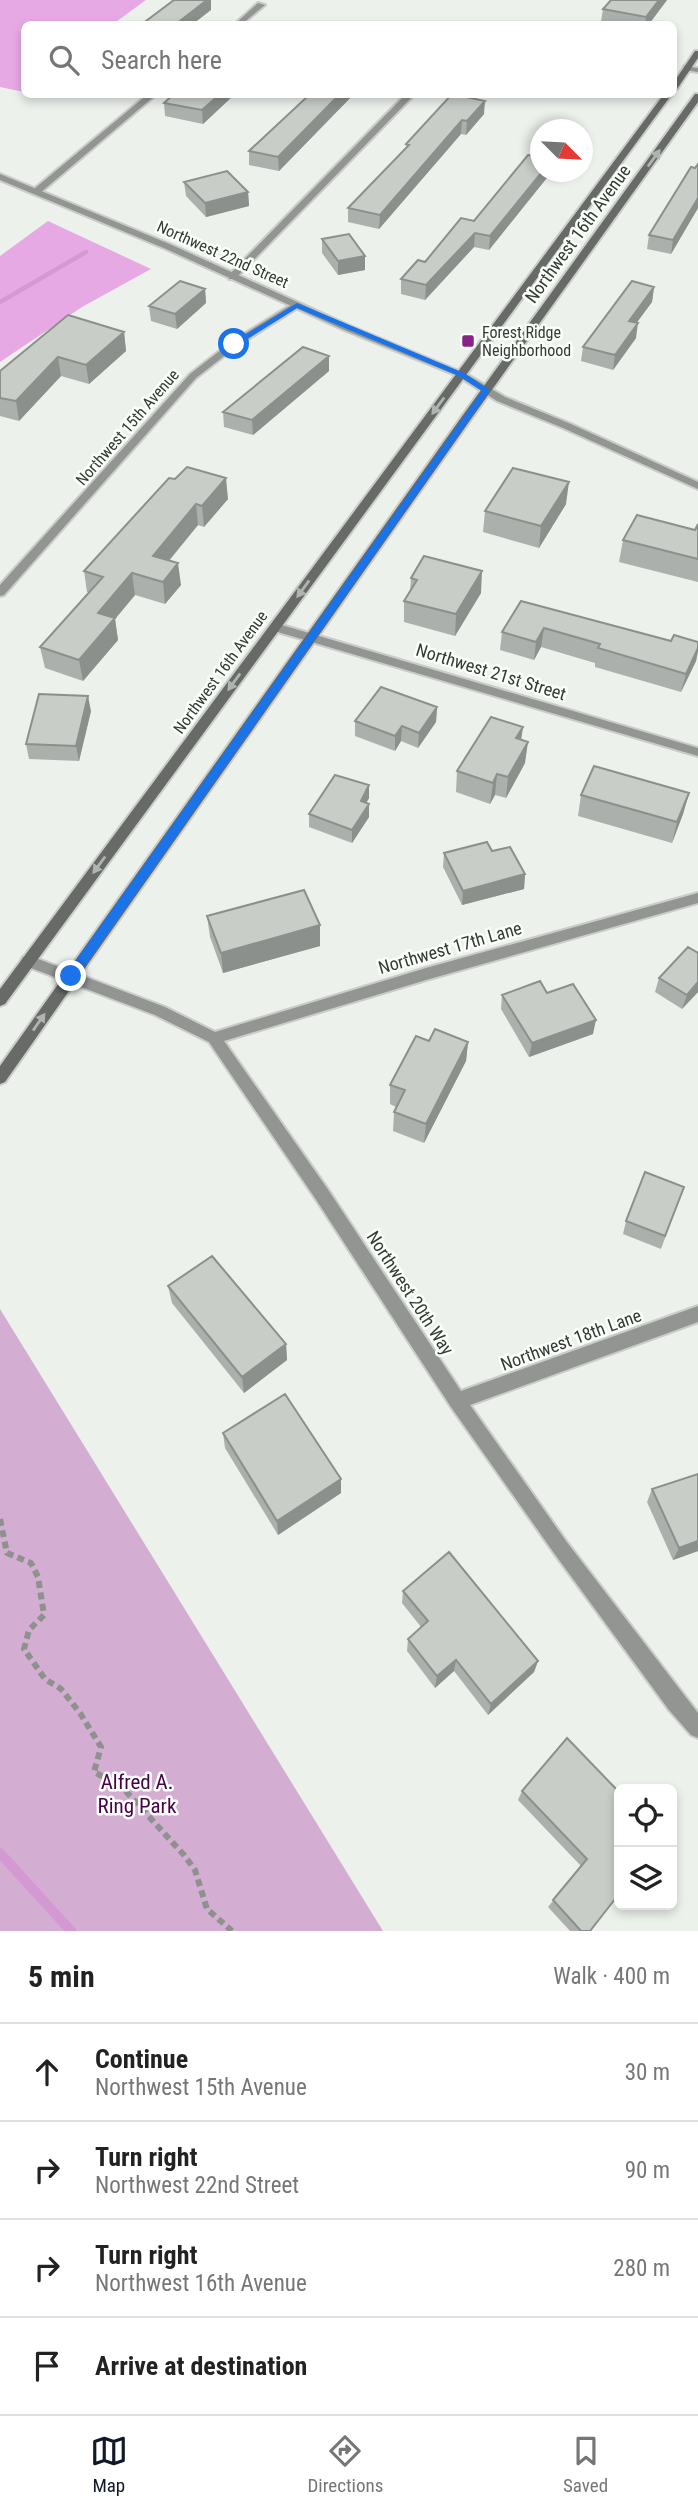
<!DOCTYPE html>
<meta charset="utf-8">
<style>
body{margin:0;font-family:"Roboto Condensed",sans-serif;background:#f6f6f6;color:#222}
.controls{position:absolute;right:21px;bottom:21px;display:grid;overflow:hidden;border-radius:10px;box-shadow:0 4px 10px #0003}
.controls button{width:63px;height:63px;display:grid;place-items:center;padding:0;border:0;border-bottom:2px solid #e0e0e0;background:#fff;color:#222;font:35px sans-serif}
.compass{position:absolute;left:530px;top:119px;width:63px;height:63px;border-radius:50%;background:#fff;box-shadow:0 4px 10px #0003;rotate:114deg}
.stop{position:absolute;width:21px;height:21px;margin:-16px;border:5px solid #1a73e8;border-radius:50%;background:#fff}
.stop.end{background:#1a73e8;border-color:#fff;box-shadow:0 2px 7px #0008}
.list{margin:0;padding:0;list-style:none}
h2{display:flex;justify-content:space-between;align-items:center;height:91px;margin:0;padding:0 28px;font-size:30px}
h2 small{font-size:23px;font-weight:400;color:#767676}
.list li{display:grid;grid-template-columns:46px 1fr auto;gap:21px;align-items:center;box-sizing:border-box;height:98px;padding:0 28px;border-top:2px solid #e0e0e0}
.list b{display:block;font-size:26px;white-space:nowrap}
.list p{margin:0;font-size:23px;white-space:nowrap;color:#767676}
.list em{font-size:23px;font-style:normal;color:#767676}
.icon{flex:none;width:38px;height:38px;fill:none;stroke:currentColor;stroke-width:2;stroke-linecap:round;stroke-linejoin:round}
.map{position:relative;flex:none;width:698px;height:1931px;overflow:hidden}
.search{position:absolute;background:#fff;box-shadow:0 4px 10px #0003;left:21px;right:21px;top:21px;height:77px;display:flex;align-items:center;gap:18px;box-sizing:border-box;padding:0 24px;border-radius:10px;color:#767676;font-size:26px}
.sheet{height:483px;background:#fff}
nav{display:flex;justify-content:space-around;align-items:center;box-sizing:border-box;height:98px;border-top:2px solid #e0e0e0;background:#fff;font-size:19px;color:#767676}
nav a{display:grid;justify-items:center;gap:4px}
nav .on{color:#111827}
.map>svg:first-child{display:block}
.green{fill:#d4aed2}
.forest{fill:#e7a9e4}
.lines{fill:none;stroke-linecap:round;stroke-linejoin:round}
.stream-far1{stroke:#d498d2;stroke-width:4.5}
.stream{stroke:#d498d2;stroke-width:10}
.minor-casing{stroke:#c9ccc8;stroke-width:4}
.tertiary-casing{stroke:#c9ccc8;stroke-width:4}
.secondary-casing{stroke:#c9ccc8;stroke-width:4}
.path{stroke:#8e918d;stroke-width:6;stroke-dasharray:7 4.5;stroke-linecap:butt}
.minor{fill:#939593;fill-rule:evenodd}
.tertiary{fill:#939593;fill-rule:evenodd}
.secondary{fill:#676a67;fill-rule:evenodd}
.wall{fill:#acb0ac}
.shaded-wall{fill:#8c908c}
.building{fill:#c8cdc8;stroke:#8c908c;stroke-width:2}
.oneway{fill:#b0b4b0}
.route{fill:#1a73e8}
.poi-dot{fill:#892289;stroke:#fafffa;stroke-width:2.5}
.labels{text-anchor:middle;stroke-width:5;stroke-linejoin:round;paint-order:stroke}
.far-street-label{font-size:16px;fill:#373937;stroke:#fafffa}
.far-poi-label{font-size:16px;fill:#373937;stroke:#fafffa;text-anchor:start}
.street-label{font-size:18px;fill:#373937;stroke:#fafffa}
.near-park-label{font-size:21px;fill:#49004a;stroke:#fafffa}
</style>
<div class="map">
<svg width="698" height="1931" viewBox="0 0 698 1931">
<rect width="100%" height="100%" fill="#edf1ec"/>
<path class="green" d="M0 1309 383 1931H0Z"/>
<path class="forest" d="M0 0H146L113 24H24V92L0 87Z
M48 221 151 269 82 307 0 362V256Z"/>
<g class="lines">
<path class="stream-far1" d="M0 302 86 252"/>
<path class="stream" d="M0 1853 71 1931"/>
<g class="minor-casing">
<path id="minor" d="M258 3 265 5 242 24H235Z
M684 66 698 68V72L684 70Z
M148 94H157L40 193H34V189Z
M406 94H415L235 279H229V275Z
M294 303 302 305 237 346 196 378 4 595 0 596V585L190 374 231 342Z
M461 371 505 397 571 424 698 482V489L563 428 497 401 458 376V372Z
M275 623 698 748V756L271 630V624Z
M698 893V903L426 980 224 1041 329 1191 461 1391 698 1306V1322L470 1405 566 1541 698 1713V1738L691 1735 669 1710 554 1553 451 1407 317 1201 209 1042 155 1015 23 965 21 961 23 957H33L165 1007 215 1032 426 968Z"/>
</g>
<g class="tertiary-casing">
<path id="tertiary" d="M0 174 172 245 350 326 466 374 458 376 344 330 166 249 0 180Z"/>
</g>
<g class="secondary-casing">
<path id="secondary" d="M695 51H698V58L677 89H674V82Z
M664 94H672L5 1004 0 1006V989Z
M695 94H698V102L471 419 5 1082 0 1084V1066L463 415Z"/>
</g>
<path class="path" d="M0 1519 7 1553 31 1563 38 1577 44 1615 29 1630 24 1649 45 1679 61 1689 80 1713 101 1747 94 1772 121 1786 184 1855 195 1870 207 1909 232 1931"/>
<use href="#minor" class="minor"/>
<use href="#tertiary" class="tertiary"/>
<use href="#secondary" class="secondary"/>
</g>
<path class="wall" d="M611 0H667L649 24H613L601 22 603 9Z
M174 94H235L203 124 165 116 164 103Z
M306 94H354L279 171 249 165V151L304 100V96Z
M452 94 484 114 466 135 461 134 379 229 348 222V208L406 148V144Z
M698 164V208L671 254 647 249 649 235Z
M550 174 489 250 474 247 425 300 401 294V279L425 262 474 221Z
M184 182 248 192 249 206 206 217 186 196Z
M322 239 365 256V270L338 275 322 253Z
M654 287 652 302 636 323V338L613 370 581 361 583 347Z
M205 289 206 303 177 329 151 321 149 306Z
M124 332 126 351 89 384 61 376 19 421 0 416V371Z
M329 371 253 435 224 427 223 412Z
M169 478 228 499 204 527 198 525 169 561 181 585 165 604 135 595 115 619 118 640 83 681 45 668 40 647 89 593 87 592 84 571Z
M566 504 539 548 483 532 485 511Z
M698 524V582L619 562 623 540 695 530Z
M411 578 481 593 455 636 404 622V601L410 592Z
M521 601 671 641 698 642V653L696 661 681 692 595 667V663L541 647 534 660 500 650 502 632Z
M437 707 436 722 418 748 401 741 395 751 355 736V721Z
M91 711 79 761 29 759 26 744Z
M521 740 525 763 506 798 495 795 490 804 456 792 457 771Z
M369 785V798L366 803 369 817 352 843 309 827V814Z
M689 793 683 814 672 843 578 816 581 795Z
M492 851 525 874 524 889 462 905 443 867 444 853Z
M207 916 320 946 223 973 210 937Z
M698 953V992L682 1009 655 992 659 978Z
M547 993 593 1034 529 1057 501 1009 502 995Z
M429 1041 468 1042 466 1061 424 1143 393 1131 394 1112 396 1107 390 1104V1085Z
M684 1187 661 1249 623 1234 626 1221Z
M168 1286 286 1344 287 1360 244 1393 172 1303Z
M223 1433 341 1479V1493L278 1535 225 1448Z
M698 1474V1551L673 1560 647 1502 652 1489Z
M403 1591 538 1661 534 1672 488 1715 454 1671 435 1688 407 1651 408 1639 421 1627 402 1603Z
M522 1791 619 1792 590 1931H570L548 1907 581 1866 518 1800Z"/>
<path class="shaded-wall" d="M207 0H211V10L193 24H176Z
M659 0H667L649 24H645L646 17Z
M220 94H235L203 124 202 110Z
M340 94H354L279 171 278 157Z
M485 101 484 114 466 135 467 121Z
M462 120 461 134 379 229 380 215Z
M542 172H550V174L489 250 490 236Z
M248 192 249 206 206 217 205 203Z
M698 198V208L671 254 673 240Z
M475 233 474 247 425 300 426 285Z
M365 256V270L338 275V261Z
M654 287 652 302 627 336 629 321Z
M205 289 206 303 177 329 175 314Z
M638 323 636 338 613 370 615 355Z
M124 332 126 351 89 384 86 365Z
M329 356V371L253 435 252 420Z
M58 357 61 376 19 421 16 401Z
M226 478 228 499 204 527 202 506Z
M569 482 566 504 539 548 541 526Z
M196 504 198 525 155 577 153 556Z
M178 563 181 585 165 604 163 582Z
M482 571 481 593 455 636 456 614Z
M132 573 135 595 115 619 118 640 83 681 79 660 98 613Z
M544 628 541 647 534 660 536 642Z
M698 648 696 661 681 692 686 674Z
M88 696 91 711 79 761 76 746Z
M437 707 436 722 418 748 419 733Z
M402 726 401 741 395 751V736Z
M523 727 520 748 516 738Z
M528 742 525 763 506 798 508 777Z
M497 774 495 795 490 804 493 783Z
M369 785V798L360 814 361 801Z
M689 793 683 814 672 843 677 822Z
M369 804V817L352 843V830Z
M525 874 524 889 462 905 463 891Z
M320 925V946L223 973 221 953Z
M698 982V992L682 1009 687 995Z
M596 1020 593 1034 529 1057 532 1043Z
M468 1042 466 1061 424 1143 426 1124Z
M286 1344 287 1360 244 1393 242 1377Z
M341 1479V1493L278 1535 277 1521Z
M698 1541V1551L673 1560 679 1548Z
M456 1660 454 1671 435 1688 437 1676Z
M538 1661 534 1672 488 1715 491 1704Z"/>
<path class="building" d="M174 0H207L176 24H142Z
M611 0H659L646 17 603 9Z
M374 22 390 24H372Z
M174 94H220L202 110 164 103Z
M306 94H340L278 157 249 151 307 97 304 96Z
M452 94 485 101 467 121 462 120 380 215 348 208 409 145 406 144Z
M528 155 541 157V172H542L490 236 475 233 426 285 401 279 418 260 425 262 461 218 474 221Z
M698 164V198L673 240 649 235 691 167 695 168Z
M227 171 248 192 205 203 184 182Z
M349 234 365 256 338 261 322 239Z
M180 281 205 289 175 314 149 306Z
M632 281 654 287 629 321 638 323 615 355 583 347Z
M68 315 124 332 86 365 58 357 16 401 0 398V371Z
M303 347 329 356 252 420 223 412Z
M187 467 226 478 202 506 196 504 153 556 178 563 163 582 132 573 98 613 115 618 79 660 40 647 103 577 84 571 169 478 175 479Z
M513 468 569 482 541 526 485 511Z
M637 515 695 530 698 524V559L623 540Z
M424 556 482 571 456 614 404 601 417 580 411 578Z
M521 601 671 641 674 635 698 642V648L686 674 598 648 600 644 544 628 536 642 502 632Z
M381 687 437 707 419 733 402 726 395 736 355 721Z
M39 694 88 696 76 746 26 744Z
M491 717 523 727 516 738 528 742 508 777 497 774 493 783 457 771Z
M594 766 689 793 677 822 581 795Z
M335 775 369 785 361 801 369 804 352 830 309 814Z
M487 842 492 851 510 847 525 874 463 891 444 853Z
M304 890 320 925 221 953 207 916Z
M688 947 698 953V982L687 995 659 978Z
M540 981 547 993 573 984 596 1020 532 1043 502 995Z
M435 1029 468 1042 426 1124 394 1112 405 1090 390 1085 416 1036 429 1041Z
M645 1172 684 1187 665 1236 626 1221Z
M212 1256 286 1344 242 1377 168 1286Z
M285 1394 341 1479 277 1521 223 1433Z
M698 1474V1541L679 1548 652 1489Z
M449 1552 538 1661 491 1704 456 1660 437 1676 408 1639 428 1621 403 1591Z
M567 1738 619 1792V1894L590 1931H581L553 1900 587 1859 522 1791Z"/>
<defs><path id="oneway-solid" d="M-6-.8H1V-3.2L6.5 0L1 3.2V.8H-6Z" transform="scale(1.75)"/></defs>
<g class="oneway">
<use href="#oneway-solid" transform="translate(654 158) rotate(-54)"/>
<use href="#oneway-solid" transform="translate(438 406) rotate(126)"/>
<use href="#oneway-solid" transform="translate(303 589) rotate(126)"/>
<use href="#oneway-solid" transform="translate(234 682) rotate(126)"/>
<use href="#oneway-solid" transform="translate(99 865) rotate(126)"/>
<use href="#oneway-solid" transform="translate(39 1022) rotate(-55)"/>
</g>
<path class="route" d="M297 303 464 373 490 390 75 980H67V973L482 391 459 376 297 308 236 346 230 344Z"/>
<rect class="poi-dot" x="461" y="334" width="14" height="14" rx="3.5"/>
<g class="labels">
<g class="far-street-label">
<text transform="translate(223 254) rotate(24)" y="6">Northwest 22nd Street</text>
<text transform="translate(127 427) rotate(-49)" y="6">Northwest 15th Avenue</text>
<text transform="translate(220 672) rotate(-54)" y="6">Northwest 16th Avenue</text>
</g>
<g class="far-poi-label">
<text x="482" y="338">Forest Ridge<tspan x="482" dy="18">Neighborhood</tspan></text>
</g>
<g class="street-label">
<text transform="translate(578 234) rotate(-54)" y="6">Northwest 16th Avenue</text>
<text transform="translate(491 672) rotate(17)" y="6">Northwest 21st Street</text>
<text transform="translate(450 948) rotate(-16)" y="6">Northwest 17th Lane</text>
<text transform="translate(410 1293) rotate(57)" y="6">Northwest 20th Way</text>
<text transform="translate(571 1340) rotate(-20)" y="6">Northwest 18th Lane</text>
</g>
<g class="near-park-label">
<text x="137" y="1789">Alfred A.<tspan x="137" dy="24">Ring Park</tspan></text>
</g>
</g>
</svg>
<div class="controls">
<button><svg class="icon" aria-label="locate" viewBox="0 0 24 24"><circle cx="12" cy="12" r="6"/><path d="M12 2v4M12 18v4M2 12h4M18 12h4"/></svg></button>
<button><svg class="icon" aria-label="layers" viewBox="0 0 24 24"><path d="M12 4l9 5-9 5-9-5zM3 14l9 5 9-5"/></svg></button>
</div>
<svg class="compass" viewBox="-18 -18 36 36"><path d="M0-13l5 13h-10z" fill="#e53935"/><path d="M0 13l5-13h-10z" fill="#767676"/></svg>
<div class="stop" style="left:234px;top:344px"></div>
<div class="stop end" style="left:71px;top:976px"></div>
<div class="search"><svg class="icon" aria-label="search" viewBox="0 0 24 24"><circle cx="10" cy="10" r="6"/><path d="M15 15l6 6"/></svg>Search here</div>
</div>
<section class="sheet">
<h2>5 min<small>Walk · 400 m</small></h2>
<ul class="list">
<li><svg class="icon" aria-label="ahead" viewBox="0 0 24 24"><path d="M12 20V5M6 11l6-6 6 6"/></svg><div><b>Continue</b><p>Northwest 15th Avenue</p></div><em>30 m</em></li>
<li><svg class="icon" aria-label="right" viewBox="0 0 24 24"><path d="M7 20v-9h11M14 6l5 5-5 5"/></svg><div><b>Turn right</b><p>Northwest 22nd Street</p></div><em>90 m</em></li>
<li><svg class="icon" aria-label="right" viewBox="0 0 24 24"><path d="M7 20v-9h11M14 6l5 5-5 5"/></svg><div><b>Turn right</b><p>Northwest 16th Avenue</p></div><em>280 m</em></li>
<li><svg class="icon" aria-label="arrive" viewBox="0 0 24 24"><path d="M6 21V4h12l-3 4 3 4H6"/></svg><div><b>Arrive at destination</b></div></li>
</ul>
</section>
<nav>
<a class="on"><svg class="icon" aria-label="map" viewBox="0 0 24 24"><path d="M3 6l6-2 6 2 6-2v14l-6 2-6-2-6 2zM9 4v14M15 6v14"/></svg>Map</a>
<a><svg class="icon" aria-label="directions" viewBox="0 0 24 24"><path d="M12 3l9 9-9 9-9-9zM9 14v-3h6M13 9l2 2-2 2"/></svg>Directions</a>
<a><svg class="icon" aria-label="saved" viewBox="0 0 24 24"><path d="M7 4h10v16l-5-4-5 4z"/></svg>Saved</a>
</nav>
